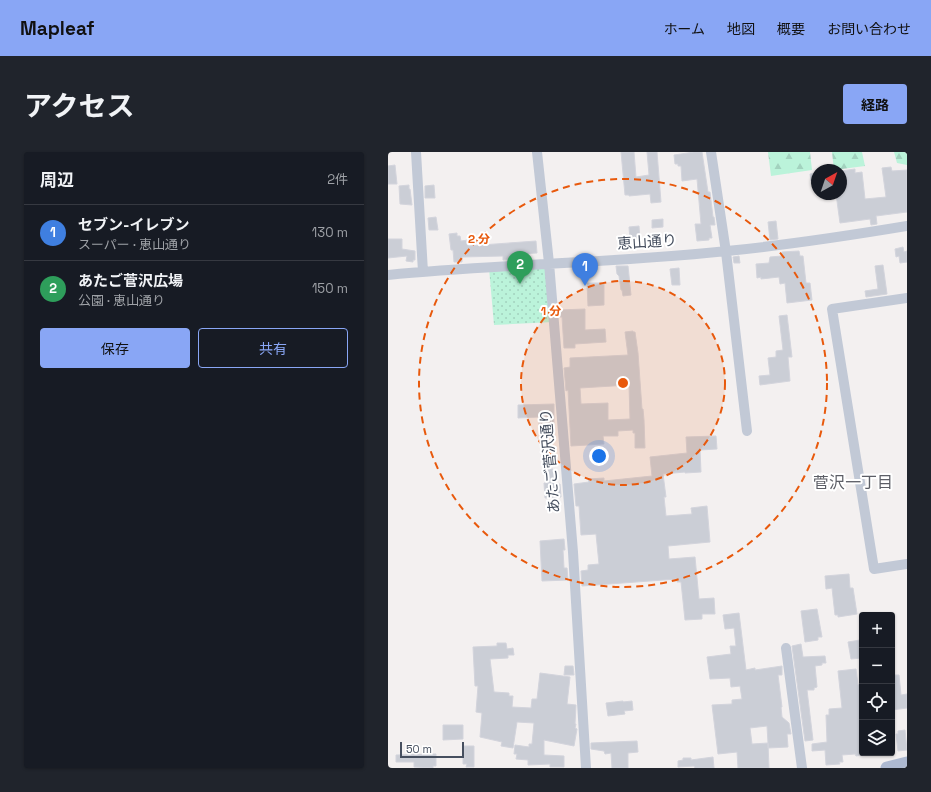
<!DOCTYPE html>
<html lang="ja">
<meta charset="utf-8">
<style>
body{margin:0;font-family:"Space Grotesk","Noto Sans JP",sans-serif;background:#20242c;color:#f1f3f6}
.controls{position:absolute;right:12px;bottom:12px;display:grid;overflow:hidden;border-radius:4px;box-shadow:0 1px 3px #0004}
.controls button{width:36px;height:36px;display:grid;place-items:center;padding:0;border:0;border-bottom:1px solid #363941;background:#171b24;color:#f1f3f6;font:20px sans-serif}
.compass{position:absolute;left:423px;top:12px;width:36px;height:36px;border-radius:50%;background:#171b24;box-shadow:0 1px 3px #0004;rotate:40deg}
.scale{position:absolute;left:12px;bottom:10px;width:64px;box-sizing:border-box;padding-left:4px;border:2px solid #464f5f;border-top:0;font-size:11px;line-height:14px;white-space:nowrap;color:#464f5f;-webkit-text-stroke:3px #fff;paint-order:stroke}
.you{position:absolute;left:211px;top:304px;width:14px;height:14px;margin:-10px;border:3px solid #fff;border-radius:50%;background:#1a73e8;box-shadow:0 0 0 6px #1a73e833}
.badge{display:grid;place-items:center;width:26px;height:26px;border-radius:50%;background:#89a6f5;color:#fff;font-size:13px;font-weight:700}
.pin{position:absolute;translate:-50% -33px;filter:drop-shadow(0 1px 2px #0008)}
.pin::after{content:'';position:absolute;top:21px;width:14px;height:12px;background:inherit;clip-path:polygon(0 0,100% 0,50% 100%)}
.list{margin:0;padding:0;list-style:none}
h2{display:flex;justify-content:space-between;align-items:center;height:52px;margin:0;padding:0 16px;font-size:17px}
h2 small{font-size:13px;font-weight:400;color:#9ea1a6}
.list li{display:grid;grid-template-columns:26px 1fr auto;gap:12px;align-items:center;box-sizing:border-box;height:56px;padding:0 16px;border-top:1px solid #363941}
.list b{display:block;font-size:15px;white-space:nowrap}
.list p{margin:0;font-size:13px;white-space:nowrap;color:#9ea1a6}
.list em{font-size:13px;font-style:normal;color:#9ea1a6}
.actions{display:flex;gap:8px;padding:12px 16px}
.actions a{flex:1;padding:9px 0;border:1px solid #89a6f5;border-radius:4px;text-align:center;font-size:14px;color:#89a6f5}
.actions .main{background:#89a6f5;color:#111}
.icon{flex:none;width:22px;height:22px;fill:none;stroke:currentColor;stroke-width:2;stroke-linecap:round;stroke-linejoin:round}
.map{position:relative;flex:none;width:519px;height:616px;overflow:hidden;border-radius:4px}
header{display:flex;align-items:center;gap:24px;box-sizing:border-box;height:56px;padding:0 20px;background:#89a6f5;color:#111}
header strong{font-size:19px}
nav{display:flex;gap:22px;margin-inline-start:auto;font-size:14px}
.intro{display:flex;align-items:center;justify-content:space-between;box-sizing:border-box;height:96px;padding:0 24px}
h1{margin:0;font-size:28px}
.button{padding:10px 18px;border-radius:4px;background:#89a6f5;color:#111;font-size:14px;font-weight:700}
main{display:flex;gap:24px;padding:0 24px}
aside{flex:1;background:#171b24;border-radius:4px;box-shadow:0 1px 3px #0004}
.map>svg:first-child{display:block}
.forest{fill:url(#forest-firs)}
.park{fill:url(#park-dots)}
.building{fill:#cbced6;stroke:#d3d4dc;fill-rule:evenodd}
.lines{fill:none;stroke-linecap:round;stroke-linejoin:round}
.minor{stroke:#c2c9d6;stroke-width:10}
.major{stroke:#adb9d1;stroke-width:13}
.ring{fill:none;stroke:#e8590c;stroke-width:2;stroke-dasharray:7 5}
.labels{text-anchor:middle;stroke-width:4;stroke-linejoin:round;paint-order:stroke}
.street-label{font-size:15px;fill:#464f5f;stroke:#fff}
.neighbourhood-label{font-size:16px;fill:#5c5e66;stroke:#fff}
.centre{fill:#e8590c;stroke:#fff;stroke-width:2}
.ring-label{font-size:12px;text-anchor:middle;font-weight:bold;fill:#e8590c;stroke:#fff;stroke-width:4;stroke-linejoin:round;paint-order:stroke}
</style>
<header>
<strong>Mapleaf</strong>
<nav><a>ホーム</a><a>地図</a><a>概要</a><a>お問い合わせ</a></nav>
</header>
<div class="intro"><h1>アクセス</h1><a class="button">経路</a></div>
<main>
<aside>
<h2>周辺<small>2件</small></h2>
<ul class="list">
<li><span class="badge" style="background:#3f7fe0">1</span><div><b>セブン-イレブン</b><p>スーパー · 恵山通り</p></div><em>130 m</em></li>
<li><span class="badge" style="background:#2e9e5b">2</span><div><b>あたご菅沢広場</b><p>公園 · 恵山通り</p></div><em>150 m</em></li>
</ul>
<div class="actions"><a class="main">保存</a><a>共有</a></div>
</aside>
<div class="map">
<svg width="519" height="616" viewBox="0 0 519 616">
<defs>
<pattern id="forest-firs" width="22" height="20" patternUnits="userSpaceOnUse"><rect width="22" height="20" fill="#bbf3da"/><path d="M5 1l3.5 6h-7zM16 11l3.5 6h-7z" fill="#a2d2be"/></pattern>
<pattern id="park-dots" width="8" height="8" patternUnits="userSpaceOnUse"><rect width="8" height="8" fill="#bbf3da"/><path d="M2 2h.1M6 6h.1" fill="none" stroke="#a2d2be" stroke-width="1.8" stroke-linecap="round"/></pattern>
</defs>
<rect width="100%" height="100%" fill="#f3f0f0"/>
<path class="forest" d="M380 0H422L424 18 383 24Z
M444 0H474L477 14 446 18Z
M506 0H519V13L509 11Z"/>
<path class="park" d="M161 111 165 170 106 173 101 116Z"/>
<path class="building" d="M233 0H246L248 25 261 23 259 0H269L273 50 263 51 262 42 241 44V43H237Z
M306 0H314L320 40H322L325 65H326L327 73H322L324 86H321V88L309 89 307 72H313L309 27 294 29 293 14H290V12H287L286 3Z
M7 13 9 32H0V14Z
M503 15 504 19 519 18V60L488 64 489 72 483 73 482 67 452 71 448 42H453V19L467 17V21L474 20 477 47 498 45 494 16Z
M429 21V29H423L422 22Z
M21 33V37H22L24 53 12 52 11 34Z
M46 33 47 46H37V34Z
M48 65 50 78H41L40 66Z
M275 67V75L264 76V68Z
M388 69 390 87 382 88 380 70Z
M251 74 252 87 242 88 241 75Z
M69 81V84H72L73 89 80 88V94L148 89 149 101 132 102 133 107 115 108V104L74 105V110H66L65 98H63L61 82Z
M0 87H14V97L27 99V108H25V110L18 109 19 104 0 106Z
M515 95 516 100 519 99V110L512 111 511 104 508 105 507 97Z
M411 99 412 104H415L418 131H422L424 148 399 151 397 131 392 132 391 125 373 127V125L369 126 368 112 381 111 382 105 394 104V100Z
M351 104 352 111H346L345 105Z
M495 113 499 142 478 145 477 139 490 137 487 114Z
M228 114H240L243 143 235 144 234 138H233L231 124 229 122Z
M291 116 292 133H284L282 117Z
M199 131H216V153L200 154Z
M197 157V178L217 177 218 190 187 192V196H176L174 165H172L171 158Z
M399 163 404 205H400L402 229 372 233 371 224 382 223 380 206 388 205V199L395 198 391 164Z
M245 179V180H247L250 201 254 257H255L256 268 257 296H247V281H245V278L230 279V284H215L216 292 183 294 180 238 178 239 176 216 182 215V206L240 203 237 180ZM241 233 242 267 220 268V251L193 252 192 236Z
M166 252V276L151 277V265L130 266V253Z
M328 284 329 297 312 298 313 320 297 321V320L275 322 278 345H276L278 364 304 362 303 356 319 354 322 390 280 394 281 407 307 405 311 447 326 446 327 462H314V467L297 468 293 430H289V427L194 434 193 419 200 418V413L211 412 208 382 193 383 191 354H188L186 332 201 330 200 327 216 326V329L264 324 262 305 299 301 298 285Z
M160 317H165L167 332H172L173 345 157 346 156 331H160Z
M176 387 177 398H175L176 416H179L180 428 154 429 152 389Z
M461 422 462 436H465L469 462 450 465V463H447L444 436 438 437 437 424Z
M429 457 434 485H430V488L417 490 413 459Z
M351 461 358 518 367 516V518L394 514V523H390L394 555H393L394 565 401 571 403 582H399L400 595 380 596V591L381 616H350L349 600 330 602 324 553 344 552V548L354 547 352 534 343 535 342 526 322 527 319 505 343 502 342 494H348L346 476 337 477 335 463ZM379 574 380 591 364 592 362 576Z
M472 488 474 506 463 507 460 490Z
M109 491H118L119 497 125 496 126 503H120V506L102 507 106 540 121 541V544H125L124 555 143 556 144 547H149L152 521 182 525 179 552 188 553 187 572H188L187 576 189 577 186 594 156 588V603L176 604V615H162V612L140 613V608L128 607 129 602H126L127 593 141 595V592H144L146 571 129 570 125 596 113 594 114 590 92 585 94 561 88 560 90 534H87L85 495 109 494Z
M413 492 415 505 437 504 438 511H434V513L427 514 429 535 426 536V538H419L425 588 417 589 404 494Z
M177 514H185L186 523H176Z
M468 517 470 533 472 532 474 547V603L468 604 467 602 454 603 455 610H451L452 612 438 613 437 598 424 599V592L439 590 438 563H441V557L454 556 450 519Z
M504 523H511L513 543 519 542V556L504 558Z
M235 549V550L244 549 245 558 236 559 237 562 220 564 218 551Z
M55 573H75V587L55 588Z
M517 578 519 598 510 599 508 582H510V579Z
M249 589 250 600 240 601V616H224L223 601 217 602 216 599 203 597V591Z
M75 594H86V615H78L79 612H75Z
M48 602V614H45V616L26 615V610H8V603Z
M325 605 326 616H307L306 614 290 615V609L295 608V606H303V608Z"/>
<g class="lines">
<path class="minor" d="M28 0 35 120
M149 0 161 111 185 400 198 616
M323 0 338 100 359 279
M0 123C113 112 226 111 339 99 399 93 459 84 519 74
M519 146 444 157 486 417 519 412
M398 496 414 616"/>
<path class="major" d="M499 616 519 611"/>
</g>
<circle cx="235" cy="231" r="102" fill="#e8590c" fill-opacity=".12"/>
<g class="ring">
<circle cx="235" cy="231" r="102"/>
<circle cx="235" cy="231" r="204"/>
</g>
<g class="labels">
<g class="street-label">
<text transform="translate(259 90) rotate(-4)" y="5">恵山通り</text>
<text transform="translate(162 309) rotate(-95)" y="5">あたご菅沢通り</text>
</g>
<g class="neighbourhood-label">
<text x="465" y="336">菅沢一丁目</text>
</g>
</g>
<circle cx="235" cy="231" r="6" class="centre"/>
<g class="ring-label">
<text x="91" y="91">2 分</text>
<text x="163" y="163">1 分</text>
</g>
</svg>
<div class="controls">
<button>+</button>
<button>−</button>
<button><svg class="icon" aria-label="locate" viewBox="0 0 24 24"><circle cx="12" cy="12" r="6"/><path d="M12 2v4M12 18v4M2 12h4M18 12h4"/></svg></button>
<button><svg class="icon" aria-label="layers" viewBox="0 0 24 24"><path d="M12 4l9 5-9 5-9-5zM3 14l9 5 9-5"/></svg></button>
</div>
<svg class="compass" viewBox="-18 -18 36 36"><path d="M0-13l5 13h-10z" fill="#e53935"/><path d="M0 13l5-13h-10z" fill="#9ea1a6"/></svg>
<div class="scale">50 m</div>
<div class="you"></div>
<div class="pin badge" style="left:197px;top:134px;background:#3f7fe0">1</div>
<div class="pin badge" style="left:132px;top:132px;background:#2e9e5b">2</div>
</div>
</main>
